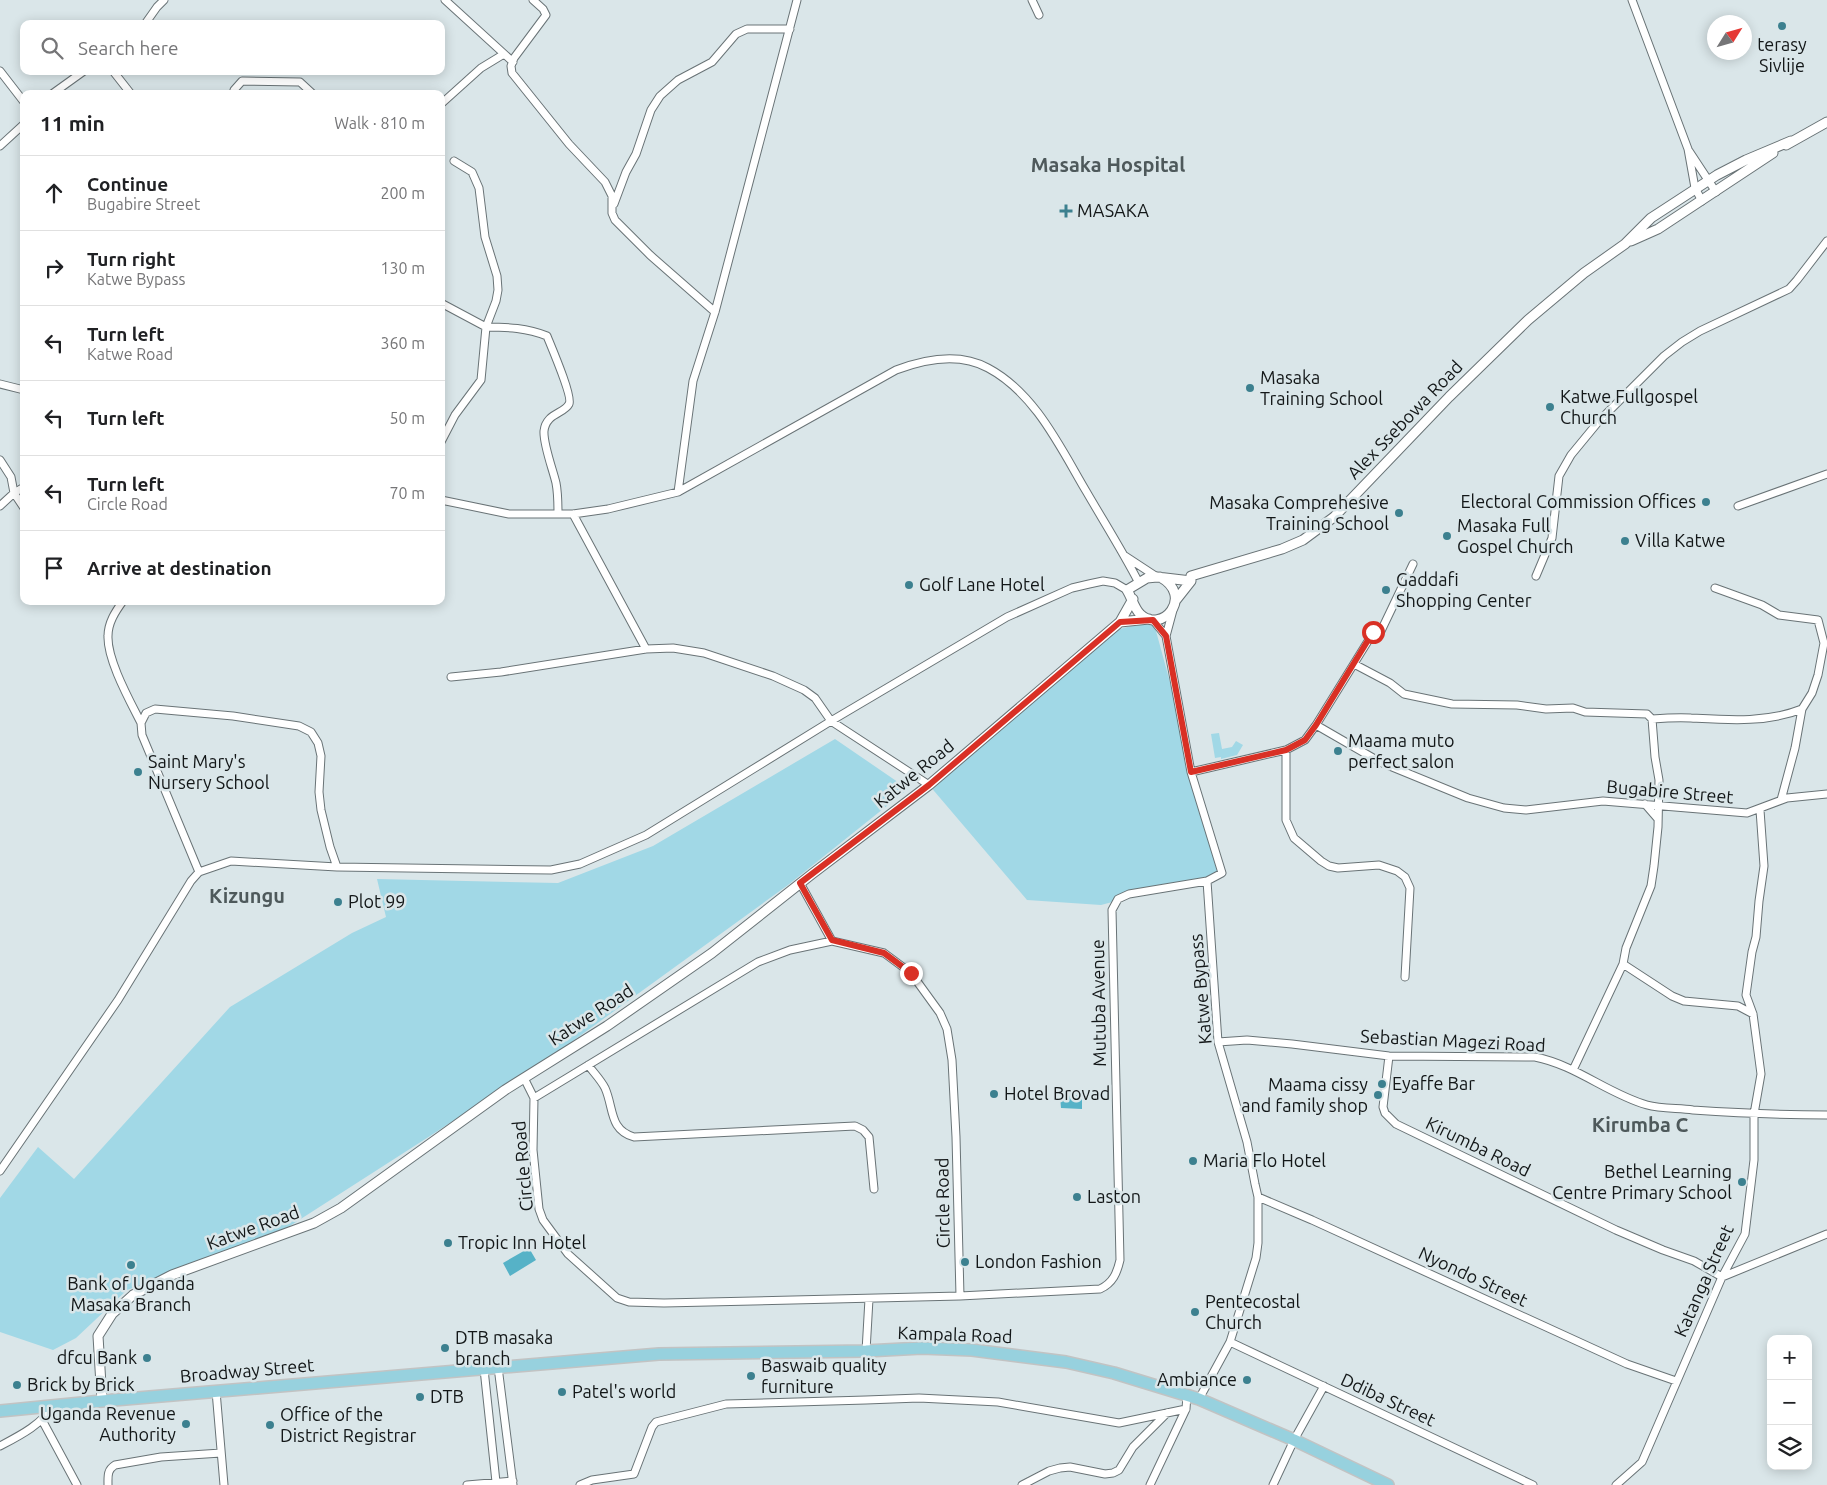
<!DOCTYPE html>
<meta charset="utf-8">
<style>
body{margin:0;font-family:Ubuntu,sans-serif;background:#f6f6f6;color:#202124}
.controls{position:absolute;right:15px;bottom:15px;display:grid;overflow:hidden;border-radius:10px;box-shadow:0 2px 12px #0003}
.controls button{width:45px;height:45px;display:grid;place-items:center;padding:0;border:0;border-bottom:1px solid #e0e0e0;background:#fff;color:#202124;font:25px sans-serif}
.compass{position:absolute;left:1707px;top:15px;width:45px;height:45px;border-radius:50%;background:#fff;box-shadow:0 2px 12px #0003;rotate:53deg}
.stop{position:absolute;width:15px;height:15px;margin:-11px;border:4px solid #d93025;border-radius:50%;background:#fff}
.stop.end{background:#d93025;border-color:#fff;box-shadow:0 1px 5px #0008}
.list{margin:0;padding:0;list-style:none}
h2{display:flex;justify-content:space-between;align-items:center;height:65px;margin:0;padding:0 20px;font-size:21px}
h2 small{font-size:16px;font-weight:400;color:#757577}
.list li{display:grid;grid-template-columns:32px 1fr auto;gap:15px;align-items:center;box-sizing:border-box;height:75px;padding:0 20px;border-top:1px solid #e0e0e0}
.list b{display:block;font-size:19px;white-space:nowrap}
.list p{margin:0;font-size:16px;white-space:nowrap;color:#757577}
.list em{font-size:16px;font-style:normal;color:#757577}
.icon{flex:none;width:28px;height:28px;fill:none;stroke:currentColor;stroke-width:2;stroke-linecap:round;stroke-linejoin:round}
.map{position:relative;flex:none;width:1827px;height:1485px;overflow:hidden}
.search{position:absolute;background:#fff;box-shadow:0 2px 12px #0003;left:20px;top:20px;width:425px;height:55px;display:flex;align-items:center;gap:12px;box-sizing:border-box;padding:0 18px;border-radius:10px;color:#757577;font-size:19px}
.panel{position:absolute;background:#fff;box-shadow:0 2px 12px #0003;left:20px;top:90px;width:425px;height:515px;border-radius:10px}
.map>svg:first-child{display:block}
.green{fill:#a1d8e6}
.water{fill:#56b2c7}
.lines{fill:none;stroke-linecap:round;stroke-linejoin:round}
.minor-casing{stroke:#697376;stroke-width:9}
.tertiary-casing{stroke:#697376;stroke-width:11}
.primary-casing{stroke:#c2c3c3;stroke-width:14}
.minor{stroke:#fff;stroke-width:7}
.tertiary{stroke:#fff;stroke-width:9}
.primary{stroke:#97d1de;stroke-width:11}
.route{stroke:#d93025;stroke-width:6}
.poi-dot{fill:#3c808f;stroke:#dae6e9;stroke-width:2}
.labels{text-anchor:middle;stroke-width:5;stroke-linejoin:round;paint-order:stroke}
.poi-label{font-size:18px;fill:#131718;stroke:#dae6e9;text-anchor:start}
.street-label{font-size:18px;fill:#131718;stroke:#dae6e9}
.quarter-label{font-size:20px;font-weight:bold;fill:#4e595b;stroke:#dae6e9}
</style>
<div class="map">
<svg width="1827" height="1485" viewBox="0 0 1827 1485">
<rect width="100%" height="100%" fill="#dae6e9"/>
<path class="green" d="M1153 620 1222 873 1101 905 1027 900 929 785 1109 632Z
M1219 733 1222 749 1232 747 1236 741 1243 745 1237 755 1221 759V757L1215 758 1211 734Z
M835 739 908 789 788 885 559 1051 430 1136 268 1240 127 1290 76 1338 53 1350 0 1332V1198L38 1147 74 1179 230 1007 352 933 386 917 377 879 558 883 653 846Z"/>
<path class="water" d="M1082 1095V1109L1061 1108 1060 1096Z
M529 1248 536 1260 510 1276 503 1263Z"/>
<g class="lines">
<g class="minor-casing">
<path id="minor" d="M445 0 513 62
M533 0 543 9 546 15 514 58 511 66 512 73 569 144 605 182 612 196V213L615 220 650 255 715 312
M1032 0 1039 15
M1632 0 1688 149 1695 188 1702 201
M145 24 157 7 164 0
M0 71 24 102
M113 71 131 94
M52 94 84 71
M233 94 234 90 242 81 300 82 313 94
M441 104 481 68 504 54
M0 146 24 124
M1689 151 1716 192
M454 161 472 172 479 188 485 237 497 276 498 290 496 301 486 327C508 327 527 328 547 336 551 346 573 397 569 404 564 414 546 413 544 431 543 444 553 470 556 483 558 493 558 504 558 514
M614 204 626 172 636 154 651 110 660 96 678 80 712 62 736 34 747 29H790
M441 303 486 327 481 380 455 415 441 442
M0 384 24 390
M0 460 11 477 14 493 0 506
M24 487 14 493 24 508
M678 492 693 381 715 312 797 0
M441 500 509 514H573L608 509 678 492 896 370C925 359 959 352 988 368 1035 393 1060 447 1086 491 1104 522 1123 552 1139 583
M1738 506 1827 474
M573 514 646 649
M1125 556 1157 577
M1536 576 1552 538 1559 476 1571 455 1599 421 1664 356 1682 342 1700 331 1789 289 1797 280 1827 241
M123 601C115 612 108 623 108 636 107 660 130 701 141 723
M1173 610 1166 636 1191 772 1222 873 1207 881 1218 1042 1247 1142 1255 1184 1258 1197V1243L1256 1258 1230 1342 1199 1399
M1153 620 1166 636
M1354 664 1390 683 1404 694 1452 704 1517 705 1546 709 1573 708 1585 712 1647 714 1652 719 1655 757 1659 780 1658 827 1654 866 1651 886 1626 948 1623 964 1672 996 1684 1001 1738 1006 1753 1014
M451 677 501 672 646 649 673 648 704 653 773 676 804 690 815 698 831 721 929 785
M1652 719C1665 718 1678 717 1691 718 1728 720 1767 723 1802 709L1812 693 1818 675 1824 643 1818 620 1779 615 1762 605 1715 588
M1316 725 1380 762 1468 798 1504 808 1526 810 1603 801 1747 813 1787 798 1827 794
M1286 750V820L1294 838 1321 861 1329 866 1338 868 1379 865 1397 871 1405 877 1410 888 1405 977
M1191 772 1286 750 1305 740 1316 725 1373 633 1381 631 1413 564
M1781 800 1795 748 1802 709
M1645 804 1658 819
M199 872 142 735 141 723 146 713 155 709 233 716 299 726 311 732 318 743 321 756 319 792 321 810 330 847 337 867
M800 883 832 941
M1218 1042 1247 1040 1292 1044 1389 1056 1535 1057C1576 1065 1608 1094 1647 1105 1661 1109 1678 1108 1693 1110 1738 1113 1782 1115 1827 1115
M1389 1056 1383 1107 1385 1113 1396 1124 1616 1230 1663 1250 1694 1261 1722 1277 1827 1234
M588 1065C594 1073 601 1080 605 1088 614 1108 609 1130 634 1137L855 1126 863 1130 869 1137 874 1189
M1573 1070 1623 964
M524 1078 534 1098 533 1150 539 1209 543 1220 568 1254 617 1298 629 1302 664 1303 960 1296 956 1137 952 1060 947 1029 940 1013 911 973 884 953 832 941 790 950 758 962 534 1098
M0 1171 118 1000 191 881 199 872 231 861 337 867 551 870 580 864 646 835 831 721 1007 617 1072 588 1089 584 1103 581 1115 583 1127 590
M1258 1197 1312 1220 1627 1364 1676 1381
M960 1296 1100 1289C1113 1283 1117 1273 1120 1260L1112 910 1118 899 1129 894 1207 881
M1230 1342 1533 1485
M866 1351 869 1299
M498 1367 513 1485
M484 1369 496 1482
M216 1391 224 1485
M42 1420 77 1485
M0 1446C19 1436 43 1424 53 1405
M108 1485C108 1476 107 1470 115 1465L161 1457 221 1453
M467 1485 513 1481
M580 1485 592 1480 634 1474 652 1427 656 1422 726 1404 866 1400 919 1398 998 1402 1119 1423 1186 1409
M1022 1485 1049 1471 1060 1468 1070 1467 1105 1474 1113 1473 1119 1470 1133 1447 1167 1413
M1150 1485 1186 1409 1187 1395
M1273 1485 1294 1440 1324 1386
M1616 1485 1642 1462 1722 1277 1745 1234 1754 1160V1114L1761 1074 1753 1014 1746 995 1752 952 1756 937 1759 901 1764 866 1760 810"/>
</g>
<g class="tertiary-casing">
<path id="tertiary" d="M1786 145 1827 122
M1631 241 1658 229 1773 153
M1160 577C1195 596 1162 635 1140 614 1134 608 1132 598 1127 590L1147 578 1157 577 1191 581
M1176 600 1191 581V576L1282 549 1303 540 1334 517 1449 397 1528 320 1584 273 1625 244 1651 218 1717 175 1746 160 1791 141
M1120 622 1149 619
M102 1401 98 1336 112 1314 133 1295 172 1275 314 1223 341 1208 505 1090 607 1026 712 953 812 874 929 785 1120 622 1133 599"/>
</g>
<g class="primary-casing">
<path id="primary" d="M0 1411 102 1401 659 1354 866 1351 922 1348 972 1350 1066 1362 1114 1373 1199 1399 1294 1440 1388 1485"/>
</g>
<use href="#minor" class="minor"/>
<use href="#tertiary" class="tertiary"/>
<use href="#primary" class="primary"/>
</g>
<g class="lines">
<path class="route" d="M911 973 884 953 832 940 800 883 929 785 1120 622 1153 620 1166 636 1191 772 1286 750 1305 740 1316 725 1373 632"/>
</g>
<g class="poi-dot">
<circle cx="1782" cy="26" r="5"/>
<path d="M1063.5 203.5h5v5h5v5h-5v5h-5v-5h-5v-5h5z"/>
<circle cx="1250" cy="388" r="5"/>
<circle cx="1550" cy="407" r="5"/>
<circle cx="1706" cy="502" r="5"/>
<circle cx="1399" cy="513" r="5"/>
<circle cx="1447" cy="536" r="5"/>
<circle cx="1625" cy="541" r="5"/>
<circle cx="909" cy="585" r="5"/>
<circle cx="1386" cy="590" r="5"/>
<circle cx="1338" cy="751" r="5"/>
<circle cx="138" cy="772" r="5"/>
<circle cx="338" cy="902" r="5"/>
<circle cx="1382" cy="1084" r="5"/>
<circle cx="994" cy="1094" r="5"/>
<circle cx="1378" cy="1095" r="5"/>
<circle cx="1193" cy="1161" r="5"/>
<circle cx="1742" cy="1182" r="5"/>
<circle cx="1077" cy="1197" r="5"/>
<circle cx="448" cy="1243" r="5"/>
<circle cx="965" cy="1262" r="5"/>
<circle cx="131" cy="1265" r="5"/>
<circle cx="1195" cy="1312" r="5"/>
<circle cx="445" cy="1348" r="5"/>
<circle cx="147" cy="1358" r="5"/>
<circle cx="751" cy="1376" r="5"/>
<circle cx="1247" cy="1380" r="5"/>
<circle cx="17" cy="1385" r="5"/>
<circle cx="562" cy="1392" r="5"/>
<circle cx="420" cy="1397" r="5"/>
<circle cx="186" cy="1424" r="5"/>
<circle cx="270" cy="1425" r="5"/>
</g>
<g class="labels">
<g class="poi-label">
<text x="1782" y="51" text-anchor="middle">terasy<tspan x="1782" dy="21">Sivlije</tspan></text>
<text x="1077" y="217">MASAKA</text>
<text x="1260" y="384">Masaka<tspan x="1260" dy="21">Training School</tspan></text>
<text x="1560" y="403">Katwe Fullgospel<tspan x="1560" dy="21">Church</tspan></text>
<text x="1696" y="508" text-anchor="end">Electoral Commission Offices</text>
<text x="1389" y="509" text-anchor="end">Masaka Comprehesive<tspan x="1389" dy="21">Training School</tspan></text>
<text x="1457" y="532">Masaka Full<tspan x="1457" dy="21">Gospel Church</tspan></text>
<text x="1635" y="547">Villa Katwe</text>
<text x="1396" y="586">Gaddafi<tspan x="1396" dy="21">Shopping Center</tspan></text>
<text x="919" y="591">Golf Lane Hotel</text>
<text x="1348" y="747">Maama muto<tspan x="1348" dy="21">perfect salon</tspan></text>
<text x="148" y="768">Saint Mary's<tspan x="148" dy="21">Nursery School</tspan></text>
<text x="348" y="908">Plot 99</text>
<text x="1392" y="1090">Eyaffe Bar</text>
<text x="1368" y="1091" text-anchor="end">Maama cissy<tspan x="1368" dy="21">and family shop</tspan></text>
<text x="1004" y="1100">Hotel Brovad</text>
<text x="1203" y="1167">Maria Flo Hotel</text>
<text x="1732" y="1178" text-anchor="end">Bethel Learning<tspan x="1732" dy="21">Centre Primary School</tspan></text>
<text x="1087" y="1203">Laston</text>
<text x="458" y="1249">Tropic Inn Hotel</text>
<text x="975" y="1268">London Fashion</text>
<text x="131" y="1290" text-anchor="middle">Bank of Uganda<tspan x="131" dy="21">Masaka Branch</tspan></text>
<text x="1205" y="1308">Pentecostal<tspan x="1205" dy="21">Church</tspan></text>
<text x="455" y="1344">DTB masaka<tspan x="455" dy="21">branch</tspan></text>
<text x="137" y="1364" text-anchor="end">dfcu Bank</text>
<text x="761" y="1372">Baswaib quality<tspan x="761" dy="21">furniture</tspan></text>
<text x="1237" y="1386" text-anchor="end">Ambiance</text>
<text x="27" y="1391">Brick by Brick</text>
<text x="572" y="1398">Patel's world</text>
<text x="430" y="1403">DTB</text>
<text x="176" y="1420" text-anchor="end">Uganda Revenue<tspan x="176" dy="21">Authority</tspan></text>
<text x="280" y="1421">Office of the<tspan x="280" dy="21">District Registrar</tspan></text>
</g>
<g class="street-label">
<text transform="translate(1405 420) rotate(-46)" y="6">Alex Ssebowa Road</text>
<text transform="translate(914 774) rotate(-39)" y="6">Katwe Road</text>
<text transform="translate(1670 792) rotate(5)" y="6">Bugabire Street</text>
<text transform="translate(1201 989) rotate(-95)" y="6">Katwe Bypass</text>
<text transform="translate(1099 1003) rotate(-91)" y="6">Mutuba Avenue</text>
<text transform="translate(591 1015) rotate(-33)" y="6">Katwe Road</text>
<text transform="translate(1453 1041) rotate(3)" y="6">Sebastian Magezi Road</text>
<text transform="translate(1478 1147) rotate(26)" y="6">Kirumba Road</text>
<text transform="translate(523 1166) rotate(-95)" y="6">Circle Road</text>
<text transform="translate(943 1203) rotate(-91)" y="6">Circle Road</text>
<text transform="translate(253 1228) rotate(-20)" y="6">Katwe Road</text>
<text transform="translate(1473 1277) rotate(25)" y="6">Nyondo Street</text>
<text transform="translate(1704 1281) rotate(-66)" y="6">Katanga Street</text>
<text transform="translate(955 1335) rotate(2)" y="6">Kampala Road</text>
<text transform="translate(247 1371) rotate(-5)" y="6">Broadway Street</text>
<text transform="translate(1388 1400) rotate(25)" y="6">Ddiba Street</text>
</g>
<g class="quarter-label">
<text x="1108" y="172">Masaka Hospital</text>
<text x="247" y="903">Kizungu</text>
<text x="1640" y="1132">Kirumba C</text>
</g>
</g>
</svg>
<div class="controls">
<button>+</button>
<button>−</button>
<button><svg class="icon" aria-label="layers" viewBox="0 0 24 24"><path d="M12 4l9 5-9 5-9-5zM3 14l9 5 9-5"/></svg></button>
</div>
<svg class="compass" viewBox="-18 -18 36 36"><path d="M0-13l5 13h-10z" fill="#e53935"/><path d="M0 13l5-13h-10z" fill="#757577"/></svg>
<div class="stop" style="left:1373px;top:632px"></div>
<div class="stop end" style="left:911px;top:973px"></div>
<div class="search"><svg class="icon" aria-label="search" viewBox="0 0 24 24"><circle cx="10" cy="10" r="6"/><path d="M15 15l6 6"/></svg>Search here</div>
<section class="panel">
<h2>11 min<small>Walk · 810 m</small></h2>
<ul class="list">
<li><svg class="icon" aria-label="ahead" viewBox="0 0 24 24"><path d="M12 20V5M6 11l6-6 6 6"/></svg><div><b>Continue</b><p>Bugabire Street</p></div><em>200 m</em></li>
<li><svg class="icon" aria-label="right" viewBox="0 0 24 24"><path d="M7 20v-9h11M14 6l5 5-5 5"/></svg><div><b>Turn right</b><p>Katwe Bypass</p></div><em>130 m</em></li>
<li><svg class="icon" aria-label="left" viewBox="0 0 24 24"><path d="M17 20v-9H6M10 6l-5 5 5 5"/></svg><div><b>Turn left</b><p>Katwe Road</p></div><em>360 m</em></li>
<li><svg class="icon" aria-label="left" viewBox="0 0 24 24"><path d="M17 20v-9H6M10 6l-5 5 5 5"/></svg><div><b>Turn left</b></div><em>50 m</em></li>
<li><svg class="icon" aria-label="left" viewBox="0 0 24 24"><path d="M17 20v-9H6M10 6l-5 5 5 5"/></svg><div><b>Turn left</b><p>Circle Road</p></div><em>70 m</em></li>
<li><svg class="icon" aria-label="arrive" viewBox="0 0 24 24"><path d="M6 21V4h12l-3 4 3 4H6"/></svg><div><b>Arrive at destination</b></div></li>
</ul>
</section>
</div>
